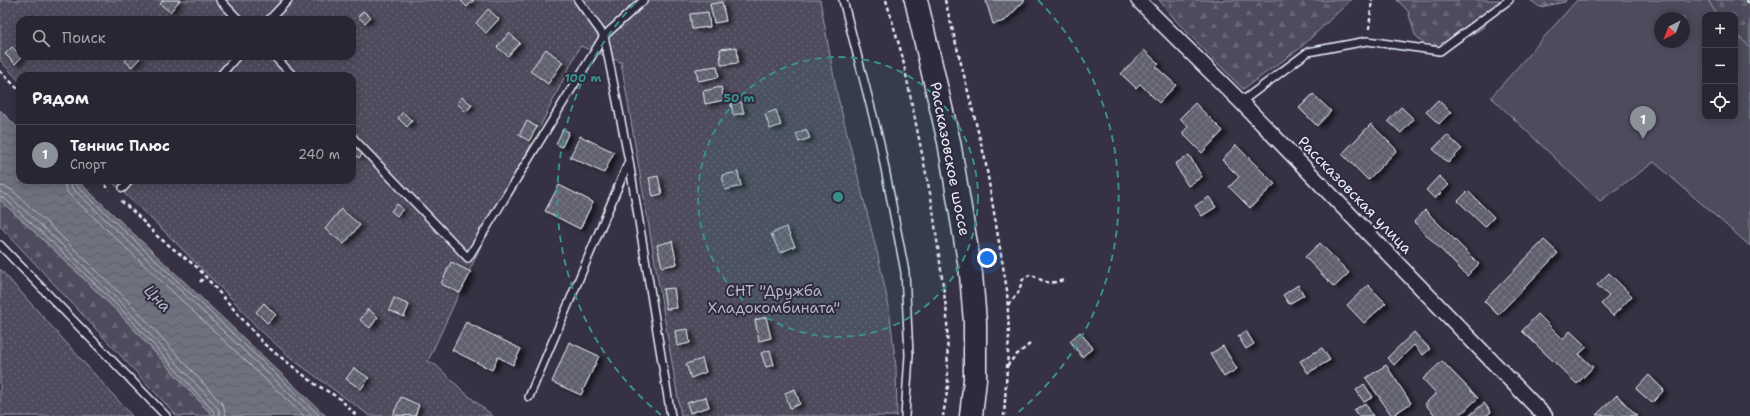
<!DOCTYPE html>
<html lang="ru">
<meta charset="utf-8">
<style>
body{margin:0;font-family:"Shantell Sans",sans-serif;background:#34323f;color:#f1f3f6}
.controls{position:absolute;right:12px;top:12px;display:grid;overflow:hidden;border-radius:8px;box-shadow:0 2px 10px #0003}
.controls button{width:36px;height:36px;display:grid;place-items:center;padding:0;border:0;border-bottom:1px solid #44434e;background:#282633;color:#f1f3f6;font:20px sans-serif}
.compass{position:absolute;left:1654px;top:12px;width:36px;height:36px;border-radius:50%;background:#282633;box-shadow:0 2px 10px #0003;rotate:222deg}
.you{position:absolute;left:987px;top:258px;width:14px;height:14px;margin:-10px;border:3px solid #fff;border-radius:50%;background:#1a73e8;box-shadow:0 0 0 6px #1a73e833}
.badge{display:grid;place-items:center;width:26px;height:26px;border-radius:50%;background:#8c9099;color:#fff;font-size:13px;font-weight:700}
.pin{position:absolute;translate:-50% -33px;filter:drop-shadow(0 1px 2px #0008)}
.pin::after{content:'';position:absolute;top:21px;width:14px;height:12px;background:inherit;clip-path:polygon(0 0,100% 0,50% 100%)}
.list{margin:0;padding:0;list-style:none}
h2{display:flex;justify-content:space-between;align-items:center;height:52px;margin:0;padding:0 16px;font-size:17px}
h2 small{font-size:13px;font-weight:400;color:#a5a5ac}
.list li{display:grid;grid-template-columns:26px 1fr auto;gap:12px;align-items:center;box-sizing:border-box;height:60px;padding:0 16px;border-top:1px solid #44434e}
.list b{display:block;font-size:15px;white-space:nowrap}
.list p{margin:0;font-size:13px;white-space:nowrap;color:#a5a5ac}
.list em{font-size:13px;font-style:normal;color:#a5a5ac}
.icon{flex:none;width:22px;height:22px;fill:none;stroke:currentColor;stroke-width:2;stroke-linecap:round;stroke-linejoin:round}
.map{position:relative;flex:none;width:1750px;height:416px;overflow:hidden}
.search{position:absolute;background:#282633;box-shadow:0 2px 10px #0003;left:16px;top:16px;width:340px;height:44px;display:flex;align-items:center;gap:10px;box-sizing:border-box;padding:0 14px;border-radius:12px;color:#a5a5ac;font-size:15px}
.panel{position:absolute;background:#282633;box-shadow:0 2px 10px #0003;left:16px;top:72px;width:340px;height:112px;border-radius:12px}
.map>svg:first-child{display:block}
.grass{fill:#4d4b5c;stroke:#9a9eaa;fill-rule:evenodd}
.forest{fill:url(#forest-firs);stroke:#9a9eaa}
.garden{fill:url(#garden-dots);stroke:#9a9eaa;fill-rule:evenodd}
.water{fill:url(#water-waves);stroke:#a0a4af}
.lines{fill:none;stroke-linecap:round;stroke-linejoin:round}
.shore{stroke:#b8bec8;stroke-width:1}
.building{fill:url(#building-cross-hatch);stroke:#e8f1f8;filter:url(#shadow)}
.service-casing{stroke:#e8f1f8;stroke-width:10}
.minor-casing{stroke:#e8f1f8;stroke-width:17}
.primary-casing{stroke:#e8f1f8;stroke-width:25}
.path{stroke:#e8f1f8;stroke-width:2.5;stroke-dasharray:4 3;stroke-linecap:butt}
.service{stroke:#2f2a3d;stroke-width:7}
.minor{stroke:#2f2a3d;stroke-width:14}
.primary{stroke:#2f2a3d;stroke-width:22}
.ring{fill:none;stroke:#3a8f8a;stroke-width:2;stroke-dasharray:7 5}
.labels{text-anchor:middle;stroke-width:4;stroke-linejoin:round;paint-order:stroke}
.street-label{font-size:15px;fill:#e8f1f8;stroke:#2f2a3d}
.park-label{font-size:15px;fill:#b2b7c1;stroke:#2f2a3d}
.water-label{font-size:16px;font-style:italic;fill:#b2b7c2;stroke:#2f2a3d}
.centre{fill:#3a8f8a;stroke:#2f2a3d;stroke-width:2}
.ring-label{font-size:12px;text-anchor:middle;font-weight:bold;fill:#3a8f8a;stroke:#2f2a3d;stroke-width:4;stroke-linejoin:round;paint-order:stroke}
</style>
<div class="map">
<svg width="1750" height="416" viewBox="0 0 1750 416">
<defs>
<pattern id="forest-firs" width="22" height="20" patternUnits="userSpaceOnUse"><rect width="22" height="20" fill="#4d4b5c"/><path d="M5 1l3.5 6h-7zM16 11l3.5 6h-7z" fill="#676574"/></pattern>
<pattern id="garden-dots" width="8" height="8" patternUnits="userSpaceOnUse"><rect width="8" height="8" fill="#4d4b5c"/><path d="M2 2h.1M6 6h.1" fill="none" stroke="#676574" stroke-width="1.8" stroke-linecap="round"/></pattern>
<pattern id="water-waves" width="16" height="10" patternUnits="userSpaceOnUse"><rect width="16" height="10" fill="#70717f"/><path d="M0 5q4-4 8 0t8 0" fill="none" stroke="#5b5c64"/></pattern>
<pattern id="building-cross-hatch" width="8" height="8" patternUnits="userSpaceOnUse"><rect width="8" height="8" fill="#605e6e"/><path d="M0 0l8 8M0 8l8-8" fill="none" stroke="#777683"/></pattern>
<filter id="shadow"><feDropShadow dx="4.5" dy="2.5" stdDeviation="2" flood-color="#0009"/></filter>
</defs>
<rect width="100%" height="100%" fill="#363244"/>
<filter id="ink" filterUnits="userSpaceOnUse"><feTurbulence type="fractalNoise" baseFrequency=".025" numOctaves="2"/><feDisplacementMap in="SourceGraphic" scale="8" xChannelSelector="R" yChannelSelector="G"/><feConvolveMatrix kernelMatrix="1 2 1 2 8 2 1 2 1" color-interpolation-filters="sRGB"/></filter>
<g filter="url(#ink)">
<path class="grass" d="M1577 0H1724L1750 23V246L1654 162 1600 201 1491 97ZM1705 15H1735V117H1705ZM1660 18H1684V42H1660Z"/>
<path class="forest" d="M1159 0H1351L1299 49 1243 89 1179 24Z
M1397 0H1500L1484 27 1437 56 1415 35 1408 11Z
M1530 0H1566L1565 2 1540 7Z
M1708 0H1750V47L1735 33V15H1717Z
M0 200 53 249 119 313 213 416H177L0 226Z"/>
<path class="garden" d="M0 0H820L837 94 878 256 889 307 896 367 897 416H681L621 62 580 46 484 239 428 361 437 366 464 392 493 416H370L292 359 257 327 233 300 161 228 110 180H352V76H20V82L0 60ZM20 20H352V56H20Z
M0 269 132 416H0Z"/>
<path class="water" d="M0 110 20 130V180H77L326 416H213L119 313 53 249 0 200Z"/>
<g class="lines">
<path class="shore" d="M63 180 65 187 68 193 304 416
M69 180 72 188 313 416
M74 180 76 185 320 416
M0 186 6 187 12 190 63 238 130 303 223 405 226 416
M0 192 8 195 59 242 125 307 218 408 220 416
M0 197 4 198 56 246 122 310 214 412 215 416"/>
</g>
<path class="building" d="M163 0H180L170 12 160 4Z
M460 0H474L467 7Z
M987 0H1025L1005 21 993 24 986 1Z
M722 2 726 21 714 23 710 4Z
M488 9 499 19 486 33 476 23Z
M363 11 371 17 365 23 358 17Z
M708 12 710 27 692 29 690 14Z
M509 33 520 43 508 56 497 47Z
M12 47 22 57 15 64 5 54Z
M737 47 738 63 721 65 720 49Z
M546 49 563 62 548 84 530 71Z
M1144 50 1159 64 1156 67 1176 85 1159 103 1140 84 1136 88 1121 74Z
M129 56H138L140 58 132 67 125 61Z
M717 66 719 77 698 81 696 69Z
M721 87 724 100 705 104 703 91Z
M1313 94 1331 111 1317 126 1299 108Z
M462 97 472 105 466 112 457 103Z
M1438 100 1451 112 1439 124 1426 112Z
M741 102 744 113 733 115 731 104Z
M1195 103 1223 131 1202 153 1182 133 1188 127 1180 118Z
M1401 107 1414 119 1401 133 1388 121Z
M776 110 781 125 770 129 765 114Z
M403 112 412 121 407 127 398 118Z
M527 121 537 127 529 141 519 135Z
M1371 124 1397 150 1368 180 1342 154Z
M563 129 569 132 562 147 556 144Z
M806 129 810 138 799 142 796 134Z
M1447 135 1462 149 1448 163 1433 149Z
M580 136 614 152 604 173 570 157Z
M356 138 367 149 359 158 352 151V142Z
M1236 145 1275 184 1250 208 1229 187 1239 177 1222 160Z
M1189 155 1202 177 1188 186 1175 164Z
M738 172 741 186 725 190 722 175Z
M658 176 662 194 653 196 649 178Z
M1439 176 1449 185 1435 199 1426 190Z
M559 185 593 202 580 229 545 211Z
M1468 191 1494 217 1485 227 1458 201Z
M1209 197 1216 207 1202 216 1195 206Z
M397 204 403 209 397 216 391 211Z
M341 209 360 225 344 244 325 229Z
M1425 210 1479 264 1467 276 1414 222Z
M786 227 795 246 780 253 771 234Z
M1544 240 1558 253 1498 315 1484 301Z
M672 241 677 264 662 267 657 245Z
M1320 243 1349 273 1334 287 1305 257Z
M451 262 471 272 460 293 441 284Z
M1609 273 1632 296 1613 316 1601 304 1609 296 1597 285Z
M1298 285 1304 295 1289 304 1283 295Z
M1368 285 1386 303 1364 323 1347 305Z
M674 288 677 308 666 309 663 289Z
M394 298 409 305 404 317 389 310Z
M264 303 276 315 267 323 256 312Z
M368 309 378 317 370 328 360 320Z
M1538 314 1563 339 1570 331 1587 347 1579 354 1593 367 1577 384 1522 331Z
M766 317 771 338 759 341 755 320Z
M466 322 521 349 513 365 498 357 492 370 452 350Z
M688 329 690 343 677 346 675 331Z
M1246 331 1254 344 1246 349 1238 336Z
M1080 332 1093 348 1082 357 1070 341Z
M1414 332 1430 349 1423 355 1414 345 1394 365 1387 358Z
M569 342 599 356 581 395 552 382Z
M1223 346 1237 369 1224 377 1210 354Z
M1322 348 1330 360 1308 373 1300 361Z
M770 350 774 365 766 367 761 353Z
M702 359 706 372 691 378 686 364Z
M1442 361 1478 398 1459 416H1432L1434 414 1425 404 1436 393 1423 379Z
M1386 365 1411 403 1392 416 1366 378Z
M354 368 369 378 361 389 346 379Z
M1649 375 1664 390 1652 403 1636 389Z
M1364 384 1373 397 1364 402 1356 390Z
M795 389 800 404 790 408 785 393Z
M1617 395 1637 416 1596 415Z
M401 397 419 405 415 416 393 415Z
M706 397 709 407 690 413 687 403Z
M1365 403 1373 416H1358L1354 410Z
M1484 403 1491 412 1486 416H1469Z"/>
<g class="lines">
<g class="service-casing">
<path id="service" d="M220 0 239 20
M644 0 604 36 629 161 671 416
M843 0 880 143 905 272 909 355 905 416
M269 20 288 0
M274 56 293 76
M220 76 237 56
M1241 102 1308 52 1367 41 1440 51 1509 0
M352 137 468 258 604 36 578 0
M123 188 130 180
M0 245 166 416
M529 397 629 161"/>
</g>
<g class="minor-casing">
<path id="minor" d="M1138 0 1241 102 1545 416"/>
</g>
<g class="primary-casing">
<path id="primary" d="M916 0 949 142 971 274 975 322V379L971 416"/>
</g>
<path class="path" d="M886 0 902 55 932 203 947 315 948 386 943 416
M945 0 985 159 1007 290 1009 336 1004 416
M1746 0 1750 4
M1369 29 1372 0
M0 71 20 91
M100 180 110 190
M121 201 135 213 157 236 198 268 264 344 315 384 339 398 357 416
M200 282 205 276
M1008 305 1018 293 1023 279 1031 274C1044 282 1048 285 1063 280
M1007 366 1015 356 1030 344"/>
<use href="#service" class="service"/>
<use href="#minor" class="minor"/>
<use href="#primary" class="primary"/>
</g>
</g>
<circle cx="838" cy="197" r="140" fill="#3a8f8a" fill-opacity=".12"/>
<g class="ring">
<circle cx="838" cy="197" r="140"/>
<path d="M661 415A281 281 0 0 1 638 0M1038 0A281 281 0 0 1 1015 415"/>
</g>
<g class="labels">
<g class="street-label">
<text transform="translate(950 159) rotate(79)" y="5">Рассказовское шоссе</text>
<text transform="translate(1355 195) rotate(46)" y="5">Рассказовская улица</text>
</g>
<g class="park-label">
<text x="774" y="296">СНТ "Дружба<tspan x="774" dy="17">Хладокомбината"</tspan></text>
</g>
<g class="water-label">
<text transform="translate(158 298) rotate(45)" y="6">Цна</text>
</g>
</g>
<circle cx="838" cy="197" r="6" class="centre"/>
<g class="ring-label">
<text x="583" y="82">100 m</text>
<text x="739" y="102">50 m</text>
</g>
</svg>
<div class="controls">
<button>+</button>
<button>−</button>
<button><svg class="icon" aria-label="locate" viewBox="0 0 24 24"><circle cx="12" cy="12" r="6"/><path d="M12 2v4M12 18v4M2 12h4M18 12h4"/></svg></button>
</div>
<svg class="compass" viewBox="-18 -18 36 36"><path d="M0-13l5 13h-10z" fill="#e53935"/><path d="M0 13l5-13h-10z" fill="#a5a5ac"/></svg>
<div class="you"></div>
<div class="pin badge" style="left:1643px;top:139px">1</div>
<div class="search"><svg class="icon" aria-label="search" viewBox="0 0 24 24"><circle cx="10" cy="10" r="6"/><path d="M15 15l6 6"/></svg>Поиск</div>
<section class="panel">
<h2>Рядом<small></small></h2>
<ul class="list">
<li><span class="badge">1</span><div><b>Теннис Плюс</b><p>Спорт</p></div><em>240 m</em></li>
</ul>
</section>
</div>
